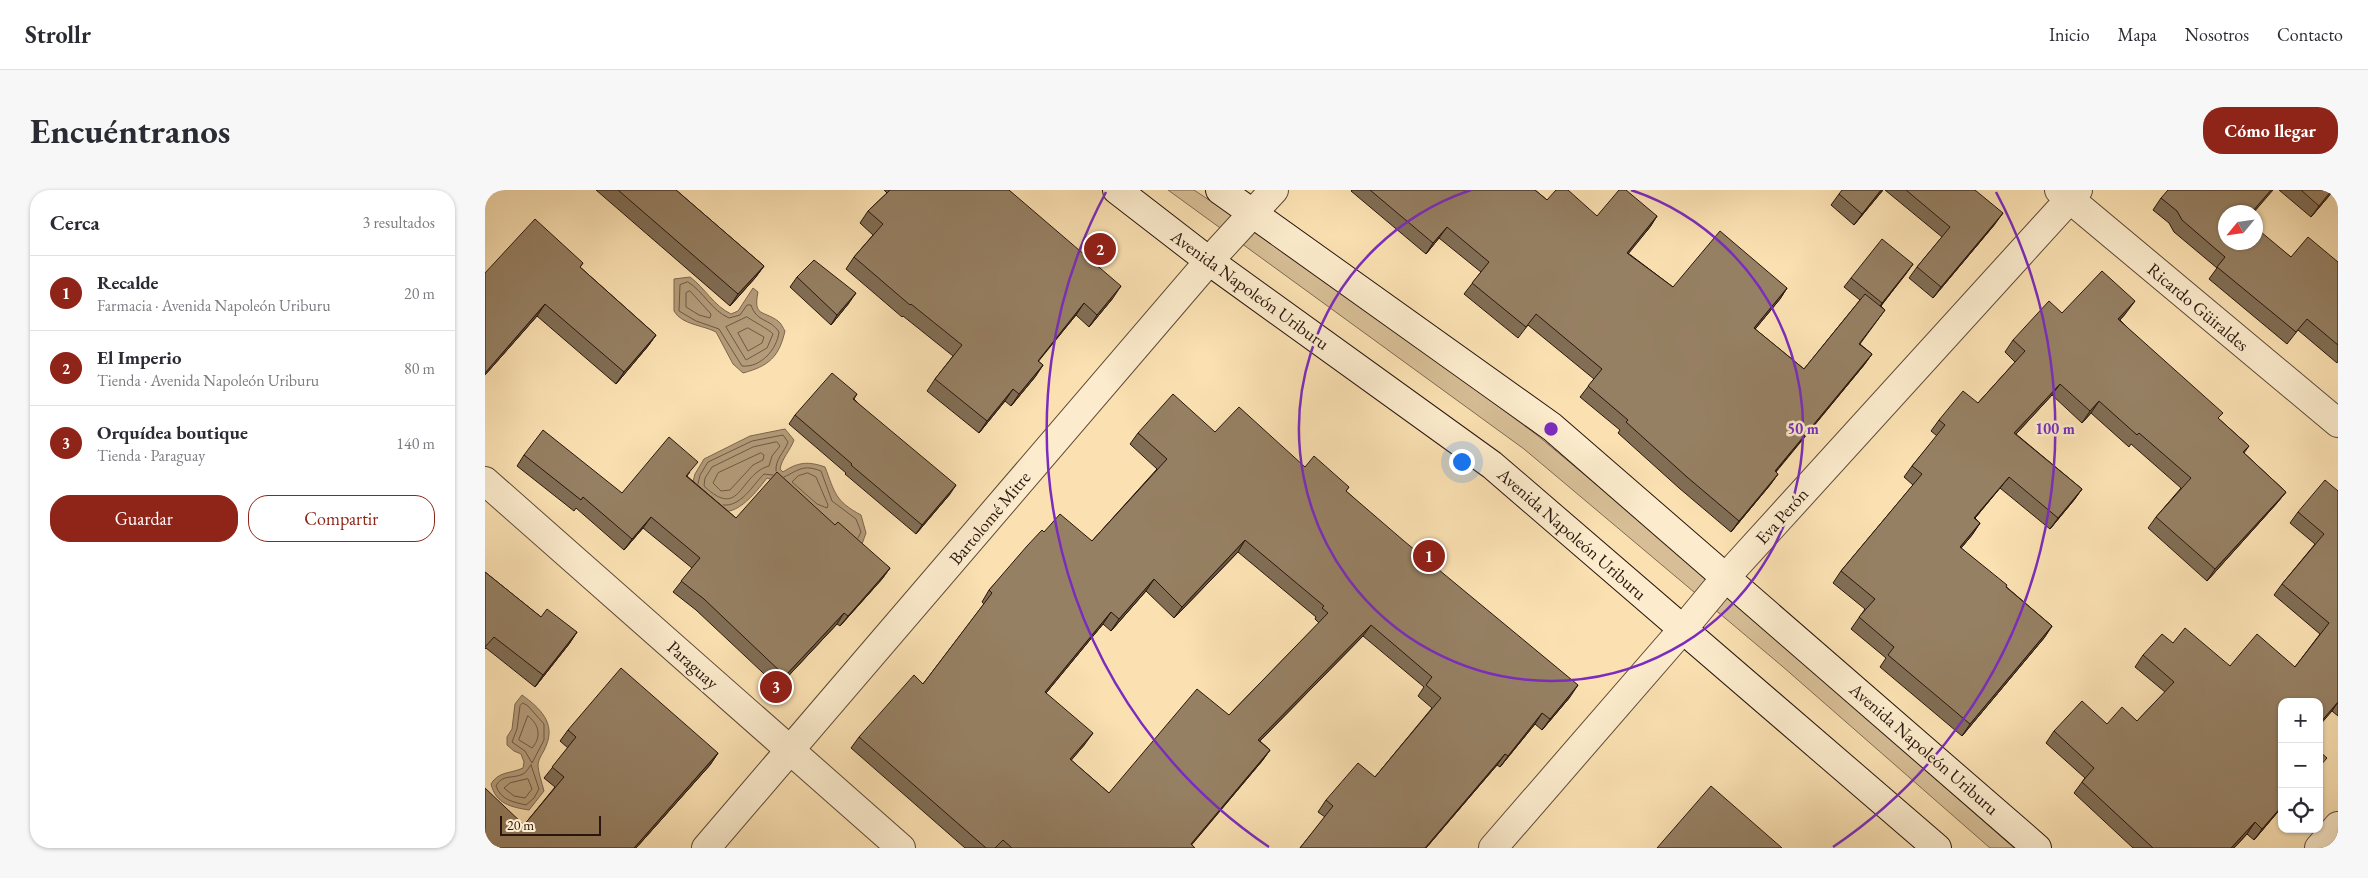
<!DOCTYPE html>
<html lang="es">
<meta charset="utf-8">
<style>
body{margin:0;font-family:"EB Garamond",serif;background:#f7f7f7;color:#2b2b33}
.controls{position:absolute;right:15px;bottom:15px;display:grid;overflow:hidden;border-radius:10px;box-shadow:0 1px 4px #0004}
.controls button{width:45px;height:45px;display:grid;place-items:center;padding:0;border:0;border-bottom:1px solid #e1e1e2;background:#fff;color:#2b2b33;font:25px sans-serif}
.compass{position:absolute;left:1733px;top:15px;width:45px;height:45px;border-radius:50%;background:#fff;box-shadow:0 1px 4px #0004;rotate:241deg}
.scale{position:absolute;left:15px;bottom:12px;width:101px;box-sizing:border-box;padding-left:5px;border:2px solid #29160d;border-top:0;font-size:14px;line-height:18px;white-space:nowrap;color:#29160d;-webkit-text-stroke:4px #fceccd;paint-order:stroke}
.you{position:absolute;left:976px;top:271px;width:18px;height:18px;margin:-12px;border:4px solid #fff;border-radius:50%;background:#1a73e8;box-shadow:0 0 0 8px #1a73e833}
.badge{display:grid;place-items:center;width:32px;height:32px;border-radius:50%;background:#8f2418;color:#fff;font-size:16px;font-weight:700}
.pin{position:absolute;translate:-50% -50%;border:2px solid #fff;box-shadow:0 1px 5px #0006}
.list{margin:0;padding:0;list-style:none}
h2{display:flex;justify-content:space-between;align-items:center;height:65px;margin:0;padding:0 20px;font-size:21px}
h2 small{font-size:16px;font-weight:400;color:#7c7c81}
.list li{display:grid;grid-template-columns:32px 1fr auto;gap:15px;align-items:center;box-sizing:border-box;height:75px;padding:0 20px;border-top:1px solid #e1e1e2}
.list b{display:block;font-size:19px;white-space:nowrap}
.list p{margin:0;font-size:16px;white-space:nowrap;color:#7c7c81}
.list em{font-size:16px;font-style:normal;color:#7c7c81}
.actions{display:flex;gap:10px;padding:15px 20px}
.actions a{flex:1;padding:11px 0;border:1px solid #8f2418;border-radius:20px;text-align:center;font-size:18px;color:#8f2418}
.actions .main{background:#8f2418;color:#fff}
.icon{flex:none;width:28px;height:28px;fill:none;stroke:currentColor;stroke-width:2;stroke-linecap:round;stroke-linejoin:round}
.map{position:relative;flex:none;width:1853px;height:658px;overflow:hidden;border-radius:20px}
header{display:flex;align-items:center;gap:30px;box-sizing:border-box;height:70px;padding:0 25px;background:#fff;border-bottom:1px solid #e1e1e2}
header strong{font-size:24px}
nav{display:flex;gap:28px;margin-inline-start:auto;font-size:18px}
.intro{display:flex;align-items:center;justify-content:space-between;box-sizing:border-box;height:120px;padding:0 30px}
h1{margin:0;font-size:35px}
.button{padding:12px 22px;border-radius:20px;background:#8f2418;color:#fff;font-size:18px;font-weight:700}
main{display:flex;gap:30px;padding:0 30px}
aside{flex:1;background:#fff;border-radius:20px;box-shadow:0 1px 4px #0004}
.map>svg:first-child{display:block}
.green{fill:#d7be96;stroke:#806a52}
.water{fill:#b49c7a;stroke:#7c664e}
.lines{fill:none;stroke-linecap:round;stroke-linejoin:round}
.shore{stroke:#6e5944;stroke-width:1}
.street-casing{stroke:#5e4936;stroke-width:30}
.secondary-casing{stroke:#29160d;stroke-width:30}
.street{stroke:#fceccd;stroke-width:28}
.secondary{stroke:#fceccd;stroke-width:28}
.wall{fill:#816e55;stroke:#29160d;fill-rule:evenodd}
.shaded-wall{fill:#695a45;stroke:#29160d}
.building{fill:#968063;stroke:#29160d;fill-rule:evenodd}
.ring{fill:none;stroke:#7b2cbf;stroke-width:2.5}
.labels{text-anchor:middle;stroke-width:5;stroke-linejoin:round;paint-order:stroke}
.street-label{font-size:18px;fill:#29160d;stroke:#fceccd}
.centre{fill:#7b2cbf;stroke:#fceccd;stroke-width:2.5}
.ring-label{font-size:15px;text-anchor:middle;font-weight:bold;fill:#7b2cbf;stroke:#fceccd;stroke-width:5;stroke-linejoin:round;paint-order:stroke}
</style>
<header>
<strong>Strollr</strong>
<nav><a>Inicio</a><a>Mapa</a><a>Nosotros</a><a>Contacto</a></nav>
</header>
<div class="intro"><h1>Encuéntranos</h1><a class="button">Cómo llegar</a></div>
<main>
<aside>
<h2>Cerca<small>3 resultados</small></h2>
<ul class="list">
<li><span class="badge">1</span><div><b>Recalde</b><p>Farmacia · Avenida Napoleón Uriburu</p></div><em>20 m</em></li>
<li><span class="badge">2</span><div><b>El Imperio</b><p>Tienda · Avenida Napoleón Uriburu</p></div><em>80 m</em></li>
<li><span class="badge">3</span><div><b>Orquídea boutique</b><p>Tienda · Paraguay</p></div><em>140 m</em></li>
</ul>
<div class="actions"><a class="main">Guardar</a><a>Compartir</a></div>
</aside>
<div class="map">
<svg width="1853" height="658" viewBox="0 0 1853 658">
<rect width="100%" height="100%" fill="#fbe1b2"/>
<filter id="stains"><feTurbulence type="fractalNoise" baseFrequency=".004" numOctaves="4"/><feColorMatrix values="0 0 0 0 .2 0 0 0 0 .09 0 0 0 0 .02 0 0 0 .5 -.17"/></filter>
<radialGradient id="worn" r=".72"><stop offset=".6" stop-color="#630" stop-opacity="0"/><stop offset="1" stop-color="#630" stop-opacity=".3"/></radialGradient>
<path class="green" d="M683 0H709L820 74 1052 245 1204 372 1529 658H1505L1297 476 1039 259Z"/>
<path class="water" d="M205 87C220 98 229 116 246 124L253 121 268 98 273 102C268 127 278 120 293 131 296 133 298 138 300 141 294 167 284 176 258 183L248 174 231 142C218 135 197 135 189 121V89Z
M300 239 309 250C305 261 297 268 295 279L298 282C313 272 323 271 340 277 350 303 350 311 376 325L381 343 377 354 361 352 293 292 282 288C270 303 249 332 227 318 220 314 213 305 206 299L210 284 219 269 265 246Z
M37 505C55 518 71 533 61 556 59 562 54 567 53 574 53 582 57 593 59 601L44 620C26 617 11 614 6 594 14 581 25 584 38 578L39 572 36 564 29 561 22 555V547L27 539 30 514Z"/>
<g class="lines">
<path class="shore" d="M203 92C219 102 226 120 244 128L255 125 262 115H266C272 133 285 128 294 142 292 159 276 178 257 176L234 139 211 131 194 121 195 95Z
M205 101 226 124 225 128 214 125 201 117V103Z
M262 127C266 130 285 140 288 144L282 158 261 170 241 137Z
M263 138 279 147 277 153 263 161 253 143Z
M292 252 295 256 287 266 284 276C254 284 256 331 219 296L220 288 227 277 268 257Z
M276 263 279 265 278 270 268 275 245 300 236 301 228 293 233 283Z
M323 283 331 287 343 315 342 318 332 314 307 292 313 286Z
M299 287C314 280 318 274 336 281L347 311 371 329 376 342 373 348
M213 294 215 285 223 272 267 251 298 245 303 252C299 263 290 269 291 281
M238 315C256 317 267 296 279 284L288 285
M38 513 43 516 59 534V550L47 573 40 561 27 552 32 539 35 516Z
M43 526C54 534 57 547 47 558L34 550Z
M46 575 54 599 49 608 41 615C28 612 16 610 11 596 17 584 28 589 38 584 42 582 43 578 46 575Z
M43 589 47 599 40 608 29 606 19 598 25 593Z"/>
<g class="street-casing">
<path id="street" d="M1574 0 1853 233
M0 291 416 658
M221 658 724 71 789 0
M1008 658 1198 439 1241 387 1593 0
M1834 658 1853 636"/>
</g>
<g class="secondary-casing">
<path id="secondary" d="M632 0 724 71 1007 275 1452 658
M735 0 1067 237 1552 658"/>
</g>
<use href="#street" class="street"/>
<use href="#secondary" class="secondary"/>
</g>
<path class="wall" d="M111 0H191L279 76 270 88 245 116Z
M399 0H524L628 108 604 137 591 125 553 171 558 175 550 187 526 216 520 211 494 243 442 201 450 189 468 166 418 126 417 127 361 79 369 67 388 45 375 33 383 21 402 3Z
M867 0H1050L1062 10 1112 26H1172L1165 37 1143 63 1188 97 1302 98 1295 109 1270 139 1319 179 1375 110 1359 97 1366 88 1428 74 1396 116 1400 120 1375 154 1387 164 1379 175 1291 282 1293 284 1285 295 1246 342 1194 298 1133 243 1135 240 1095 207 1109 189 1043 135 1033 148 979 104 996 82 954 48 941 64 866 1Z
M1398 0 1369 35 1346 15 1354 4Z
M1400 0H1490L1510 34 1448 108 1424 88 1432 77 1457 47Z
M1794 0H1849L1826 27Z
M1676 8 1740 22 1806 67 1853 72V171L1852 173 1813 140 1802 154 1724 89 1732 78 1689 42 1684 33 1668 20Z
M98 73 95 77 171 145 163 156 131 194 52 126 0 185V83Z
M312 87 364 113 346 135 305 97Z
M1577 123H1641L1635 130 1734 229 1764 256 1759 263 1801 302 1792 313 1722 391 1663 338 1671 327 1696 298 1646 254 1644 257 1606 223 1597 233 1567 205 1531 244 1597 299 1589 310 1565 339 1515 298 1490 328 1495 333 1487 345 1476 358 1567 436 1559 448 1477 546 1395 477 1401 468 1366 439 1380 419 1348 393 1356 381 1428 295 1419 287 1427 276 1452 246 1446 241 1454 230 1493 213 1530 172 1520 162 1528 150Z
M372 204 369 209 465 304 431 344 360 284 361 283 304 234 310 225Z
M730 242 820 277 864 297 861 301 1085 507 1057 540 1050 534 1015 577 1012 575 941 658H815L840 627 833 622 841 610 890 587 947 518 933 506 939 497 878 446 775 551 785 560 777 571 706 655 710 658H480L366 558 374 547 438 494 499 414 497 412 504 400 559 342 607 351 672 279 645 254 653 243ZM753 362 831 427 830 429 834 433 744 525 624 603 586 570 600 554 561 503 618 434 626 441 661 401 689 428Z
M39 265 137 303 205 282 202 286 251 328 350 335 405 378 397 389 355 436 352 434 293 497 211 420 188 402 207 378 158 338 139 360 91 318 89 321 32 276Z
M1853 301V526L1847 521 1797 512V617L1769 650 1762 644 1749 658H1648L1589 603 1600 588 1561 553 1569 541 1622 534 1652 531 1680 502 1650 477 1658 465 1688 453 1745 476 1810 477 1835 444 1789 405 1797 394 1830 354 1805 333 1813 322Z
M0 382 56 427 92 442 84 454 50 497 1 458 0 459Z
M83 540 233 563 225 575 151 658H0L39 635 70 597 59 588 83 558 75 551Z"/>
<path class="shaded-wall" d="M1396 0H1398L1369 35 1377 24Z
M1786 0H1788L1769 22H1767Z
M1847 0H1849L1826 27 1834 16Z
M1518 23 1510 34 1448 108 1456 97Z
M1172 26 1165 37 1135 74 1142 63Z
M962 37 954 48 941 64 948 53Z
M1428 74 1421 84 1390 123 1397 113Z
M279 76 270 88 245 116 253 104Z
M636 96 628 108 604 137 612 125Z
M1302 98 1295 109 1262 149 1269 138Z
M371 103 364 113 346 135 352 125Z
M1650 111 1641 123 1625 141 1633 129Z
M599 113 591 125 544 183 553 171Z
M60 114 52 126 0 185V183Z
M171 145 163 156 131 194 139 182Z
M1387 164 1379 175 1282 292 1290 281Z
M558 175 550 187 526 216 534 204Z
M1575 194 1567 205 1521 255 1529 243Z
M528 199 520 211 494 243 502 231Z
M1614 211 1606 223 1597 233 1605 221Z
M1293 284 1285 295 1246 342 1254 331Z
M1524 287 1515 298 1481 339 1489 328Z
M471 295 465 304 431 344 437 335Z
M1597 299 1589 310 1565 339 1573 328Z
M1801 302 1792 313 1722 391 1730 379Z
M166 327 158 338 139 360 147 349Z
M1495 333 1487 345 1467 369 1475 357Z
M760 350 753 362 689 428 697 417Z
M405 378 397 389 355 436 363 426Z
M669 389 661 401 626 441 634 429Z
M626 422 618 434 552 514 560 502Z
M359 423 352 434 293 497 300 486Z
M886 435 878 446 765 561 773 550Z
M1567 436 1559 448 1477 546 1485 534Z
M92 442 84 454 50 497 58 485Z
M1093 495 1085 507 1057 540 1065 529Z
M1853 512 1847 521 1834 536V534Z
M1057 523 1050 534 1015 577 1023 566Z
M608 543 600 554 578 580 585 569Z
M785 560 777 571 704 658 706 654Z
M233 563 225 575 151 658H149Z
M1020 564 1012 575 941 658H940Z
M1797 616V617L1769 650 1777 639Z
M1770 632 1762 644 1749 658H1746Z"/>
<path class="building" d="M133 0H191L279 76 253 104Z
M405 0H524L636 96 612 125 599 113 553 171 558 175 534 204 528 199 502 231 450 189 477 155 426 114 425 115 369 67 398 34 383 21Z
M885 0H1050L1062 10 1071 0H1083L1112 26 1134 0H1141L1172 26 1142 63 1188 97 1235 41 1302 98 1269 138 1319 179 1380 104 1400 120 1374 154 1387 164 1290 281 1293 284 1254 331 1202 287 1141 232 1143 230 1103 196 1117 179 1051 124 1041 137 987 93 1004 72 962 37 948 53Z
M1357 0H1396L1377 24 1354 4Z
M1421 0H1490L1518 23 1456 97 1432 77 1465 37Z
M1683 0H1786L1767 22H1740V52H1770V37L1806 67 1823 47 1853 72V155L1822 129 1811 142 1732 77 1740 67 1697 30 1692 21 1676 8Z
M1816 0H1847L1834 16Z
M50 29 98 73 95 77 171 145 139 182 60 114 0 183V83Z
M1397 49 1428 74 1397 113 1366 88Z
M329 70 371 103 352 125 312 87Z
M1617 81 1650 111 1633 129 1738 223 1733 228 1764 256 1758 262 1801 302 1730 379 1671 327 1706 288 1654 243 1652 245 1614 211 1605 221 1575 194 1529 243 1597 299 1573 328 1524 287 1489 328 1495 333 1475 357 1522 395 1521 397 1567 436 1485 534 1403 465 1409 457 1374 427 1390 409 1356 381 1437 284 1427 276 1460 235 1454 230 1478 201 1493 213 1540 161 1528 150 1564 111 1577 123Z
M347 183 372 204 368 209 471 295 437 335 366 275 367 274 310 225Z
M688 204 730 242 754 217 820 277 829 266 864 297 861 301 919 351 1093 495 1065 529 1057 523 1023 566 1020 564 940 658H815L848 616 841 610 873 573 890 587 956 508 941 495 947 487 886 435 773 550 785 560 706 654 710 658H527L518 650 510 658H501L374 547 429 485 438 494 507 403 504 400 542 356 557 340 559 342 575 324 607 351 682 269 653 243ZM760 350 839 416 837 418 843 423 744 525 712 499 624 603 585 569 608 543 560 502 626 422 634 429 669 389 697 417Z
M58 240 137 303 184 247 213 272 201 286 251 328 292 282 350 335 353 332 405 378 363 426 359 423 300 486 219 409 196 391 215 368 166 327 147 349 98 307 96 310 39 265Z
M1840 290 1853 301V512L1834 534V512H1797V616L1777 639 1770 632 1746 658H1668L1597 592 1609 578 1569 541 1597 511 1622 534 1637 517 1652 531 1689 492 1658 465 1677 444 1688 453 1700 438 1745 476 1772 444 1810 477 1844 433 1797 394 1839 344 1813 322Z
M0 382 56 427 62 419 92 442 58 485 9 447 0 457Z
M136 478 233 563 149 658H0V598L39 635 79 587 67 577 91 547 83 540Z
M1834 561 1842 568 1834 577Z
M1226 596 1297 658H1172Z"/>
<g class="ring">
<path d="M1146 0A252 252 0 1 1 986 0"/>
<path d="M784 657A504 504 0 0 1 621 2M1511 2A504 504 0 0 1 1348 657"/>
</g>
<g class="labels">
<g class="street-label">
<text transform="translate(765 100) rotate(36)" y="6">Avenida Napoleón Uriburu</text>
<text transform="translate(1713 117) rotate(40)" y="6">Ricardo Güiraldes</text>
<text transform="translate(1297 326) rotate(-48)" y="6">Eva Perón</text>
<text transform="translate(505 328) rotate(-50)" y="6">Bartolomé Mitre</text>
<text transform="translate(1087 344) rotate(41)" y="6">Avenida Napoleón Uriburu</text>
<text transform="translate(208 475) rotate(42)" y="6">Paraguay</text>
<text transform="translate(1439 559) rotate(41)" y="6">Avenida Napoleón Uriburu</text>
</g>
</g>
<circle cx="1066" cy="239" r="8" class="centre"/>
<g class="ring-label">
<text x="1318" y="244">50 m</text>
<text x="1570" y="244">100 m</text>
</g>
<rect width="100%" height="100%" filter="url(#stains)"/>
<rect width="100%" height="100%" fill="url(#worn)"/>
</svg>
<div class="controls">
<button>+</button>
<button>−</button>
<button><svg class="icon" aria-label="locate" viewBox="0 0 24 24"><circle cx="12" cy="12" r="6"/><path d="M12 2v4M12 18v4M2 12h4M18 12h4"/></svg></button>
</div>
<svg class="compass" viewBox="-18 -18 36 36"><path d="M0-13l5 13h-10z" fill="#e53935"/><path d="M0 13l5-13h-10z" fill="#7c7c81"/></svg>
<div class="scale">20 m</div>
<div class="you"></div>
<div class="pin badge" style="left:944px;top:366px">1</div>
<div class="pin badge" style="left:615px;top:59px">2</div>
<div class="pin badge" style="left:291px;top:497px">3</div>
</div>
</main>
